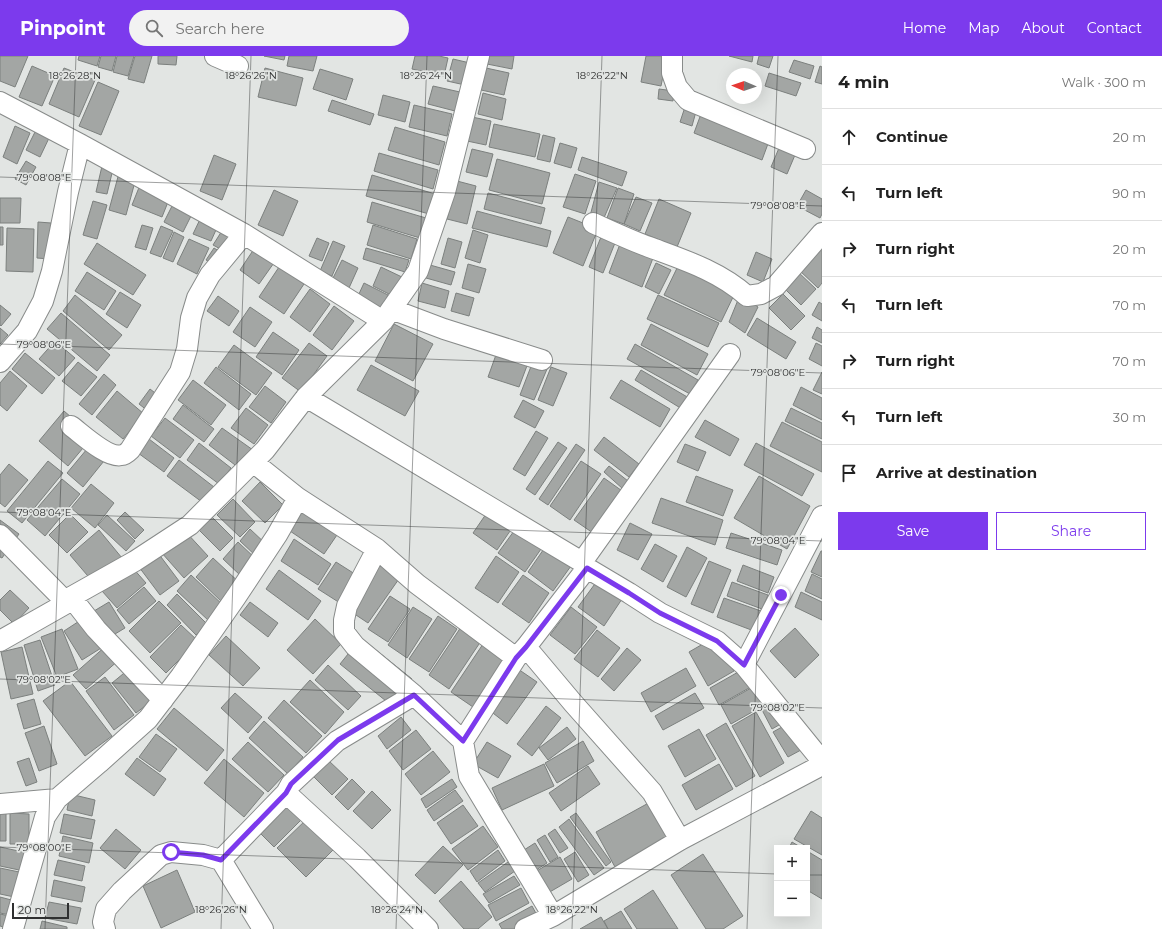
<!DOCTYPE html>
<meta charset="utf-8">
<style>
body{margin:0;font-family:Montserrat,sans-serif;background:#f2f2f2;color:#222}
.controls{position:absolute;right:12px;bottom:12px;display:grid;overflow:hidden;border-radius:0px;box-shadow:0 4px 16px #0002}
.controls button{width:36px;height:36px;display:grid;place-items:center;padding:0;border:0;border-bottom:1px solid #e0e0e0;background:#fff;color:#222;font:20px sans-serif}
.compass{position:absolute;left:726px;top:12px;width:36px;height:36px;border-radius:50%;background:#fff;box-shadow:0 4px 16px #0002;rotate:272deg}
.scale{position:absolute;left:12px;bottom:10px;width:57px;box-sizing:border-box;padding-left:4px;border:2px solid #2f3030;border-top:0;font-size:11px;line-height:14px;white-space:nowrap;color:#2f3030;-webkit-text-stroke:3px #e2e5e3;paint-order:stroke}
.stop{position:absolute;width:12px;height:12px;margin:-9px;border:3px solid #7c3aed;border-radius:50%;background:#fff}
.stop.end{background:#7c3aed;border-color:#fff;box-shadow:0 1px 4px #0008}
.list{margin:0;padding:0;list-style:none}
h2{display:flex;justify-content:space-between;align-items:center;height:52px;margin:0;padding:0 16px;font-size:17px}
h2 small{font-size:13px;font-weight:400;color:#767676}
.list li{display:grid;grid-template-columns:26px 1fr auto;gap:12px;align-items:center;box-sizing:border-box;height:56px;padding:0 16px;border-top:1px solid #e0e0e0}
.list b{display:block;font-size:15px;white-space:nowrap}
.list em{font-size:13px;font-style:normal;color:#767676}
.actions{display:flex;gap:8px;padding:12px 16px}
.actions a{flex:1;padding:9px 0;border:1px solid #7c3aed;border-radius:0px;text-align:center;font-size:14px;color:#7c3aed}
.actions .main{background:#7c3aed;color:#fff}
.icon{flex:none;width:22px;height:22px;fill:none;stroke:currentColor;stroke-width:2;stroke-linecap:round;stroke-linejoin:round}
.map{position:relative;flex:none;width:822px;height:873px;overflow:hidden}
header{display:flex;align-items:center;gap:24px;box-sizing:border-box;height:56px;padding:0 20px;background:#7c3aed;color:#fff}
header strong{font-size:19px}
nav{display:flex;gap:22px;margin-inline-start:auto;font-size:14px}
.search{width:280px;height:36px;background:#f2f2f2;display:flex;align-items:center;gap:10px;box-sizing:border-box;padding:0 14px;border-radius:22px;color:#767676;font-size:15px}
main{display:flex}
aside{flex:1;background:#fff}
.map>svg:first-child{display:block}
.building{fill:#a3a6a4;stroke:#7c807e}
.lines{fill:none;stroke-linecap:round;stroke-linejoin:round}
.minor-casing{stroke:#888b8a;stroke-width:22}
.minor{stroke:#fff;stroke-width:20}
.route{stroke:#7c3aed;stroke-width:5}
.ticks{fill:none;stroke:#2f3030;stroke-width:1;stroke-opacity:0.45}
.ticks-label{font-size:10px;text-anchor:middle;fill:#2f3030;stroke:#e2e5e3;stroke-width:3.5;stroke-linejoin:round;paint-order:stroke}
</style>
<header>
<strong>Pinpoint</strong>
<div class="search"><svg class="icon" aria-label="search" viewBox="0 0 24 24"><circle cx="10" cy="10" r="6"/><path d="M15 15l6 6"/></svg>Search here</div>
<nav><a>Home</a><a>Map</a><a>About</a><a>Contact</a></nav>
</header>
<main>
<div class="map">
<svg width="822" height="873" viewBox="0 0 822 873">
<rect width="100%" height="100%" fill="#e2e5e3"/>
<path class="building" d="M0 0H28L15 31 0 25Z
M79 0H100L97 10 78 4Z
M101 0H116L112 15 98 11Z
M117 0H134L128 20 113 16Z
M135 0H152L144 27 128 23Z
M158 0H177L176 9 158 8Z
M264 0H285L284 4Z
M289 0H317L313 15 287 10Z
M415 0H439L448 2 444 20 412 13Z
M489 0H514L512 13 487 8Z
M646 0H667L661 30 641 26Z
M729 0H753L752 6Z
M759 0H773L769 12 757 8Z
M453 3 470 7 465 29 447 25Z
M794 4 814 10 810 23 789 16Z
M32 10 55 20 42 50 19 41Z
M820 10 822 11V28L815 26Z
M64 12 95 24 79 61 49 48Z
M265 12 303 22 296 50 258 41Z
M486 12 509 17 504 39 481 34Z
M320 13 353 23 346 44 313 33Z
M769 17 801 27 796 40 765 30Z
M98 26 119 35 101 79 79 70Z
M433 30 460 36 455 55 428 48Z
M659 33 674 35 673 45 658 43Z
M483 37 506 43 502 64 478 58Z
M383 39 410 46 405 66 378 59Z
M332 44 374 58 370 69 328 55Z
M686 48 697 52 692 70 680 66Z
M414 49 452 58 447 80 409 71Z
M701 58 769 85 762 104 694 77Z
M472 61 491 65 486 89 467 85Z
M494 68 540 78 535 101 489 91Z
M15 70 30 77 17 108 3 101Z
M395 71 445 86 439 109 388 94Z
M36 74 50 80 40 101 26 94Z
M543 79 555 82 550 106 537 103Z
M560 87 577 92 571 112 554 107Z
M779 92 795 99 787 118 771 111Z
M472 93 493 98 487 121 466 116Z
M379 97 438 114 433 133 374 115Z
M214 99 236 108 222 144 200 135Z
M582 101 627 116 622 130 578 114Z
M497 103 550 117 542 148 489 134Z
M26 105 36 111 26 129 15 123Z
M102 110 113 113 107 138 96 136Z
M119 117 136 122 126 159 109 154Z
M575 118 596 125 585 158 563 151Z
M372 119 435 138 429 158 366 140Z
M457 125 476 130 467 168 447 163Z
M599 126 617 132 603 164 590 160Z
M140 129 170 141 162 161 132 149Z
M618 132 634 138 624 168 607 162Z
M274 134 298 145 283 180 258 169Z
M806 134 822 143V158L820 162 797 150Z
M488 137 545 152 541 168 484 153Z
M636 141 652 147 640 175 624 168Z
M0 142H21L20 167H0Z
M659 143 691 157 677 191 645 178Z
M93 145 107 149 97 183 83 179Z
M174 146 193 156 183 176 164 166Z
M372 146 426 162 420 182 367 166Z
M477 155 551 175 547 191 472 172Z
M203 157 220 165 211 185 193 178Z
M568 161 598 173 583 210 553 197Z
M38 166 51 167 50 203 37 202Z
M142 169 153 172 146 194 135 191Z
M373 169 417 183 411 203 367 189Z
M161 170 173 175 161 201 150 197Z
M225 170 238 177 226 196 213 189Z
M0 171H3V189H0Z
M7 172 34 173 33 216 6 215Z
M473 174 488 179 480 207 465 202Z
M174 176 184 181 173 206 163 202Z
M601 181 615 187 603 217 589 211Z
M317 182 329 187 322 205 309 200Z
M448 182 462 186 455 212 441 208Z
M189 183 209 192 197 218 177 208Z
M333 185 345 190 332 220 320 215Z
M97 187 146 219 133 239 84 208Z
M620 188 653 202 642 231 609 217Z
M256 190 276 204 259 228 240 214Z
M819 191 822 193V227L818 232 799 214Z
M214 192 222 197 215 209 206 204Z
M366 192 409 204 405 216 363 203Z
M756 196 772 203 763 226 747 219Z
M342 204 358 212 349 232 332 224Z
M656 207 671 214 659 238 645 231Z
M468 208 486 213 479 237 462 232Z
M430 209 455 216 451 229 426 222Z
M678 210 735 237 721 266 664 239Z
M279 211 304 228 284 258 259 241Z
M381 211 404 222 395 241 373 230Z
M796 214 816 233 801 249 781 229Z
M87 216 116 235 104 254 75 235Z
M364 227 388 239 382 252 358 240Z
M422 227 449 235 445 252 418 245Z
M310 233 330 248 310 276 290 261Z
M120 236 141 249 127 272 106 258Z
M456 237 474 242 469 260 451 255Z
M783 238 805 260 791 274 769 252Z
M75 239 122 279 109 294 63 255Z
M658 239 719 267 708 291 647 263Z
M740 239 758 251 745 277 729 266Z
M218 240 239 255 229 270 207 255Z
M819 246 822 248V265L812 259Z
M0 249 11 258 1 270 0 269Z
M334 250 354 265 332 294 313 279Z
M250 251 272 266 255 291 233 276Z
M61 257 110 299 97 315 47 273Z
M757 262 796 286 786 303 747 279Z
M394 268 433 288 413 325 375 305Z
M651 268 708 298 697 319 641 289Z
M817 271 822 274V287L812 282Z
M0 272 8 279 0 288Z
M273 276 299 294 282 319 256 301Z
M55 285 75 302 59 320 39 303Z
M309 287 327 300 301 336 282 322Z
M816 287 822 290V310L809 303Z
M635 288 698 324 690 338 627 303Z
M234 289 272 317 256 339 218 311Z
M497 296 528 307 519 331 488 321Z
M25 297 55 322 42 338 12 313Z
M535 300 550 306 534 344 520 339Z
M78 306 97 321 81 340 62 325Z
M371 309 419 335 405 360 357 334Z
M216 311 251 338 239 354 204 327Z
M551 311 567 317 553 350 538 344Z
M641 314 689 342 682 353 635 324Z
M10 315 27 330 7 355 0 349V327Z
M822 316V338L813 334Z
M104 318 116 329 92 359 79 348Z
M193 324 226 349 211 369 178 344Z
M621 324 670 353 660 371 610 342Z
M265 330 286 346 271 367 249 351Z
M801 331 822 342V364L793 349Z
M150 333 159 340 148 355 139 348Z
M117 335 144 358 123 383 96 361Z
M523 344 544 355 535 372 514 361Z
M183 349 214 373 204 386 173 363Z
M246 352 268 369 254 388 231 372Z
M791 352 822 367V383L785 365Z
M64 355 93 380 68 410 39 385Z
M165 362 194 384 180 402 151 380Z
M705 364 739 383 730 400 695 381Z
M782 366 822 386V416L770 390Z
M222 372 253 394 239 412 209 389Z
M536 375 548 382 525 420 513 413Z
M604 381 639 408 629 421 594 394Z
M149 383 174 402 164 416 138 397Z
M558 386 567 392 535 439 526 433Z
M92 387 108 400 83 431 67 417Z
M199 387 231 412 219 428 187 404Z
M756 387 814 418 802 440 744 409Z
M576 388 585 394 548 449 539 443Z
M685 388 706 396 698 415 677 406Z
M179 404 214 431 202 446 167 420Z
M48 405 63 417 22 467 7 455Z
M581 405 601 418 570 464 550 450Z
M9 408 28 424 5 451 0 447V419Z
M609 410 628 425 623 433 604 416Z
M696 420 733 434 723 460 686 446Z
M759 420 810 450 787 493 734 462Z
M604 422 625 437 596 479 574 464Z
M62 423 80 438 45 480 27 464Z
M260 426 283 449 265 467 242 445Z
M91 428 114 447 95 472 71 452Z
M661 442 723 464 715 489 652 467Z
M233 443 255 466 240 481 217 459Z
M495 445 519 462 497 494 473 477Z
M304 453 339 476 324 498 290 475Z
M125 456 144 474 135 483 117 464Z
M70 458 88 476 67 497 49 479Z
M107 459 135 485 126 495 98 469Z
M212 461 233 482 220 495 199 474Z
M0 464 19 478 2 502 0 501Z
M522 464 548 483 525 516 498 497Z
M630 467 652 478 638 504 617 494Z
M250 473 268 490 257 501 240 485Z
M99 474 122 502 93 526 70 499Z
M185 475 208 500 184 522 161 496Z
M731 477 782 494 777 509 726 492Z
M294 483 331 508 318 529 281 505Z
M550 484 576 503 553 535 528 516Z
M238 486 256 503 241 520 223 503Z
M655 488 677 500 663 526 641 513Z
M687 491 707 502 686 541 667 531Z
M155 493 179 525 160 539 136 507Z
M821 495H822V521L811 516Z
M496 500 519 516 498 547 475 532Z
M213 502 242 529 224 548 196 521Z
M709 505 731 514 713 557 691 548Z
M336 506 358 520 340 547 318 533Z
M380 506 401 520 368 567 347 553Z
M743 509 774 521 768 537 737 525Z
M131 510 146 527 117 552 102 535Z
M279 514 321 545 308 564 266 533Z
M812 518 822 523V543L805 535Z
M191 519 224 550 209 565 177 535Z
M523 519 549 537 529 567 502 548Z
M597 525 622 543 604 570 578 551Z
M732 526 768 539 762 553 727 540Z
M144 531 156 545 129 568 117 554Z
M10 534 29 552 14 568 0 554V544Z
M801 536 822 546V564L795 551Z
M177 538 207 568 196 579 167 549Z
M390 540 410 553 388 586 368 573Z
M724 542 761 555 754 575 717 561Z
M159 545 181 567 150 597 129 575Z
M109 546 125 572 105 584 89 558Z
M250 546 278 567 268 581 240 559Z
M413 551 432 563 407 602 388 589Z
M571 551 597 571 575 598 550 579Z
M87 560 106 589 82 604 64 575Z
M438 560 457 573 429 616 409 603Z
M315 563 341 588 313 618 287 594Z
M181 569 198 585 166 617 150 601Z
M461 571 481 585 449 633 429 619Z
M795 572 819 599 795 622 770 595Z
M62 573 78 613 57 621 41 581Z
M597 574 620 592 598 621 574 603Z
M226 580 260 612 243 630 209 599Z
M715 581 734 615 708 630 689 596Z
M361 582 412 623 391 649 340 608Z
M40 584 55 629 38 635 24 589Z
M485 585 507 600 473 651 451 636Z
M107 589 120 603 86 633 73 619Z
M22 591 33 638 11 643 1 596Z
M627 592 641 604 614 635 601 623Z
M754 607 763 624 719 649 710 632Z
M328 609 361 640 348 654 315 624Z
M686 612 696 630 651 656 641 637Z
M129 613 153 644 136 657 112 627Z
M518 613 537 626 507 668 489 654Z
M105 621 134 659 114 674 86 635Z
M767 623 777 642 731 668 721 649Z
M310 624 344 656 325 678 290 646Z
M70 625 112 680 85 700 43 645Z
M235 637 262 661 248 677 221 652Z
M695 637 704 652 663 674 655 660Z
M782 642 793 661 772 673 762 654Z
M34 643 41 668 24 673 17 648Z
M284 644 322 680 306 697 268 662Z
M546 650 561 662 532 700 517 688Z
M174 652 224 694 207 715 157 673Z
M756 656 784 707 760 721 732 670Z
M401 661 411 674 387 693 378 680Z
M798 662 812 688 788 701 773 676Z
M264 665 303 701 288 718 249 682Z
M726 667 755 720 736 731 706 679Z
M44 670 57 708 39 715 25 677Z
M567 671 576 683 548 704 539 692Z
M699 673 716 703 685 721 668 690Z
M416 674 431 693 403 714 389 695Z
M156 678 177 693 160 716 139 701Z
M583 685 594 705 557 727 545 707Z
M248 686 284 719 268 736 232 703Z
M487 686 511 700 498 722 473 708Z
M433 695 450 716 421 739 405 718Z
M29 702 37 726 26 730 17 706Z
M137 702 166 723 154 740 125 718Z
M224 703 264 737 244 761 204 727Z
M328 704 348 723 332 739 313 720Z
M544 708 554 730 502 754 492 732Z
M719 708 733 733 696 754 682 729Z
M588 710 600 728 561 755 549 737Z
M352 723 365 736 348 754 335 741Z
M452 723 457 731 426 752 421 743Z
M455 734 463 745 434 765 427 754Z
M372 735 391 754 372 773 353 755Z
M70 738 95 744 92 760 67 754Z
M291 740 308 757 274 791 257 774Z
M654 744 673 778 615 811 596 776Z
M463 749 478 770 451 788 437 767Z
M811 755 822 762V799L794 783Z
M0 756H6V785H0Z
M10 757 29 758V788H10Z
M576 757 611 806 606 810 570 761Z
M64 758 95 764 91 783 60 777Z
M310 760 339 788 306 821 277 792Z
M569 763 604 812 594 819 559 771Z
M483 770 498 791 468 814 452 793Z
M116 773 141 794 125 813 100 792Z
M555 773 568 792 560 797 548 778Z
M545 779 558 801 550 806 537 784Z
M63 780 93 787 89 807 59 800Z
M792 786 802 792H789Z
M535 787 547 807 536 814 524 794Z
M443 790 463 809 435 838 415 819Z
M0 791 28 797 24 815 0 810Z
M498 794 505 805 477 826 470 815Z
M807 795 822 804V843L807 834Z
M575 796 589 819 578 826 564 803Z
M703 798 743 860 723 873H706L671 819Z
M560 801 572 823 548 837 535 816Z
M58 804 85 810 82 825 54 819Z
M508 806 515 815 485 836 478 827Z
M0 812 24 817 19 842 0 838Z
M177 814 195 856 161 872 143 830Z
M514 820 520 829 489 847 483 838Z
M54 824 85 831 82 846 51 840Z
M461 825 492 861 478 873H464L439 845Z
M521 832 529 847 496 865 488 849Z
M653 834 678 873H637L624 853Z
M0 841 19 846 15 860 0 857Z
M49 846 81 852 77 868 45 862Z
M532 850 538 861 516 873H502L499 868Z
M621 855 632 873H608L604 865Z
M0 858 14 861 11 873 0 870Z
M601 861 608 873H580Z
M42 865 67 871V873H40Z"/>
<g class="lines">
<g class="minor-casing">
<path id="minor" d="M215 0 238 10
M672 0V17L677 31 688 44 805 93
M0 46 80 88 244 178 383 265
M593 167C611 175 630 184 649 191 684 204 719 215 747 240L761 238 776 230 822 177
M391 253 444 273 542 304
M0 306 27 275 43 245 52 215 68 136 80 88
M306 341 582 506
M71 370C82 378 108 403 122 399 125 399 128 396 130 394L180 316 187 293 191 262 197 242 210 219 244 178
M253 406 298 442 377 493 417 528 516 602
M0 479 67 547
M377 493 347 550 344 564V576L355 590 414 639
M587 512 582 506 730 298
M71 541 96 573 163 644
M0 585 67 547 71 541 135 505 190 469 265 394 306 341 383 265 418 215 445 136 479 0
M526 591 587 512 629 537 660 557 717 585 744 609 822 705
M744 609 822 460
M463 685 469 720 553 860
M286 737 357 802 428 873
M0 748 57 743
M13 873 45 761 57 743 99 707 148 663 181 620 236 541 277 479 298 442
M105 873 103 866 106 853 122 835 161 799 171 796 203 799 221 804
M263 873 221 804 286 737 291 728 337 685 414 639 463 685 516 602 526 591 573 647 652 736 680 784
M525 873 553 860 680 784 822 709"/>
</g>
<use href="#minor" class="minor"/>
</g>
<g class="lines">
<path class="route" d="M171 796 203 799 221 804 286 737 291 728 338 684 414 639 463 685 516 602 526 591 587 512 629 537 660 557 717 585 744 609 781 539"/>
</g>
<path class="ticks" d="M0 121 822 150M0 288 822 317M0 456 822 485M0 623 822 652M0 791 777 818M807 819H822M45 873 76 0M221 873 251 0M396 873 427 0M572 873 602 0M747 873 778 0"/>
<g class="ticks-label">
<text x="75" y="23">18°26'28"N</text>
<text x="251" y="23">18°26'26"N</text>
<text x="426" y="23">18°26'24"N</text>
<text x="602" y="23">18°26'22"N</text>
<text x="44" y="125">79°08'08"E</text>
<text x="778" y="153">79°08'08"E</text>
<text x="44" y="292">79°08'06"E</text>
<text x="778" y="320">79°08'06"E</text>
<text x="44" y="460">79°08'04"E</text>
<text x="778" y="488">79°08'04"E</text>
<text x="44" y="627">79°08'02"E</text>
<text x="778" y="655">79°08'02"E</text>
<text x="44" y="795">79°08'00"E</text>
<text x="221" y="857">18°26'26"N</text>
<text x="397" y="857">18°26'24"N</text>
<text x="572" y="857">18°26'22"N</text>
</g>
</svg>
<div class="controls">
<button>+</button>
<button>−</button>
</div>
<svg class="compass" viewBox="-18 -18 36 36"><path d="M0-13l5 13h-10z" fill="#e53935"/><path d="M0 13l5-13h-10z" fill="#767676"/></svg>
<div class="scale">20 m</div>
<div class="stop" style="left:171px;top:796px"></div>
<div class="stop end" style="left:781px;top:539px"></div>
</div>
<aside>
<h2>4 min<small>Walk · 300 m</small></h2>
<ul class="list">
<li><svg class="icon" aria-label="ahead" viewBox="0 0 24 24"><path d="M12 20V5M6 11l6-6 6 6"/></svg><div><b>Continue</b></div><em>20 m</em></li>
<li><svg class="icon" aria-label="left" viewBox="0 0 24 24"><path d="M17 20v-9H6M10 6l-5 5 5 5"/></svg><div><b>Turn left</b></div><em>90 m</em></li>
<li><svg class="icon" aria-label="right" viewBox="0 0 24 24"><path d="M7 20v-9h11M14 6l5 5-5 5"/></svg><div><b>Turn right</b></div><em>20 m</em></li>
<li><svg class="icon" aria-label="left" viewBox="0 0 24 24"><path d="M17 20v-9H6M10 6l-5 5 5 5"/></svg><div><b>Turn left</b></div><em>70 m</em></li>
<li><svg class="icon" aria-label="right" viewBox="0 0 24 24"><path d="M7 20v-9h11M14 6l5 5-5 5"/></svg><div><b>Turn right</b></div><em>70 m</em></li>
<li><svg class="icon" aria-label="left" viewBox="0 0 24 24"><path d="M17 20v-9H6M10 6l-5 5 5 5"/></svg><div><b>Turn left</b></div><em>30 m</em></li>
<li><svg class="icon" aria-label="arrive" viewBox="0 0 24 24"><path d="M6 21V4h12l-3 4 3 4H6"/></svg><div><b>Arrive at destination</b></div></li>
</ul>
<div class="actions"><a class="main">Save</a><a>Share</a></div>
</aside>
</main>
